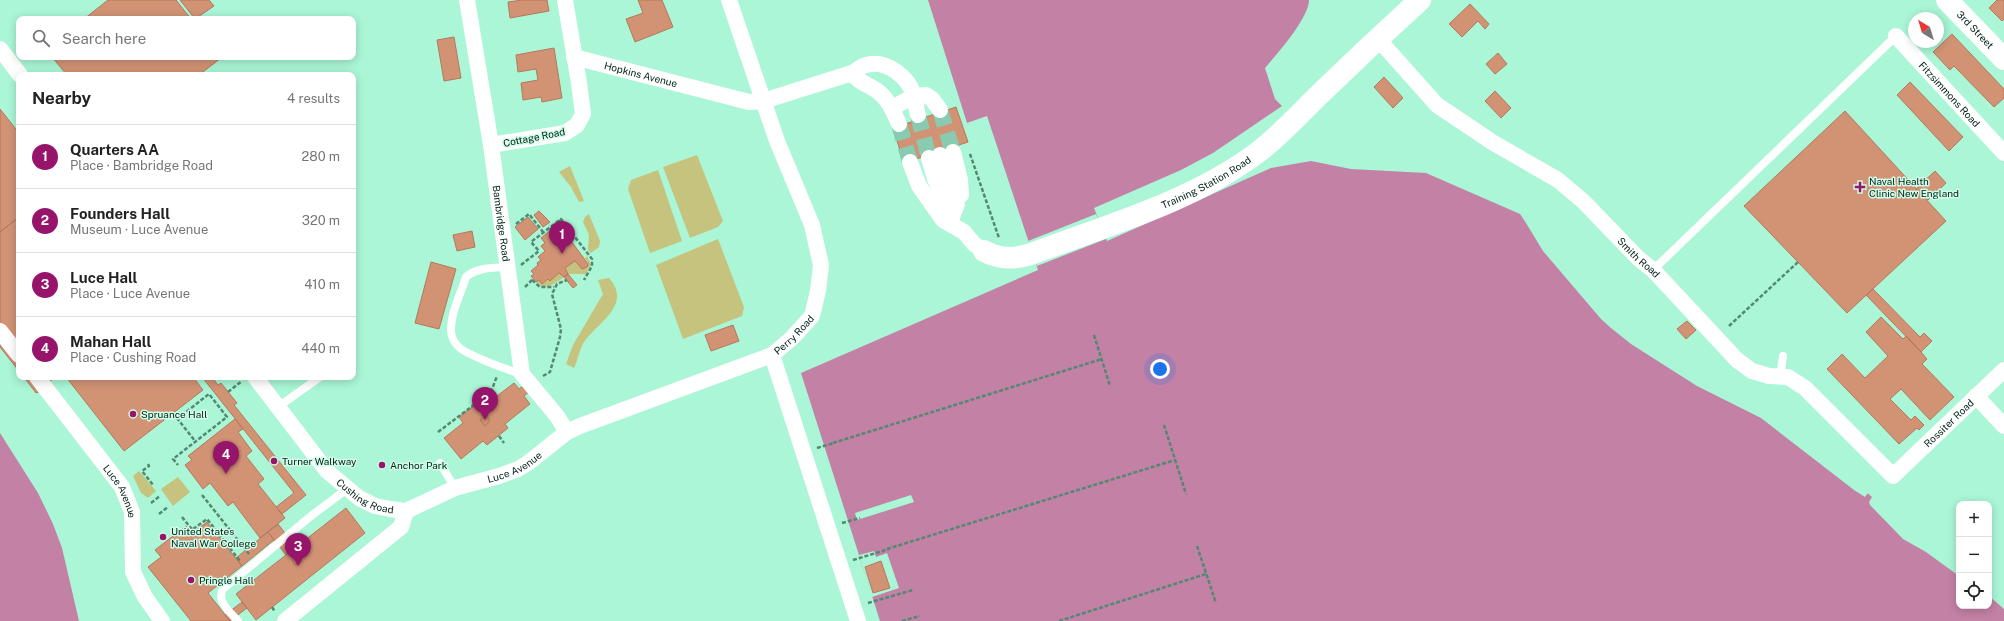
<!DOCTYPE html>
<meta charset="utf-8">
<style>
body{margin:0;font-family:"Public Sans",sans-serif;background:#f2f2f2;color:#222}
.controls{position:absolute;right:12px;bottom:12px;display:grid;overflow:hidden;border-radius:8px;box-shadow:0 2px 10px #0003}
.controls button{width:36px;height:36px;display:grid;place-items:center;padding:0;border:0;border-bottom:1px solid #e0e0e0;background:#fff;color:#222;font:20px sans-serif}
.compass{position:absolute;left:1908px;top:12px;width:36px;height:36px;border-radius:50%;background:#fff;box-shadow:0 2px 10px #0003;rotate:322deg}
.you{position:absolute;left:1160px;top:369px;width:14px;height:14px;margin:-10px;border:3px solid #fff;border-radius:50%;background:#1a73e8;box-shadow:0 0 0 6px #1a73e833}
.badge{display:grid;place-items:center;width:26px;height:26px;border-radius:50%;background:#97146b;color:#fff;font-size:13px;font-weight:700}
.pin{position:absolute;translate:-50% -33px;filter:drop-shadow(0 1px 2px #0008)}
.pin::after{content:'';position:absolute;top:21px;width:14px;height:12px;background:inherit;clip-path:polygon(0 0,100% 0,50% 100%)}
.list{margin:0;padding:0;list-style:none}
h2{display:flex;justify-content:space-between;align-items:center;height:52px;margin:0;padding:0 16px;font-size:17px}
h2 small{font-size:13px;font-weight:400;color:#767676}
.list li{display:grid;grid-template-columns:26px 1fr auto;gap:12px;align-items:center;box-sizing:border-box;height:64px;padding:0 16px;border-top:1px solid #e0e0e0}
.list b{display:block;font-size:15px;white-space:nowrap}
.list p{margin:0;font-size:13px;white-space:nowrap;color:#767676}
.list em{font-size:13px;font-style:normal;color:#767676}
.icon{flex:none;width:22px;height:22px;fill:none;stroke:currentColor;stroke-width:2;stroke-linecap:round;stroke-linejoin:round}
.map{position:relative;flex:none;width:2004px;height:621px;overflow:hidden}
.search{position:absolute;background:#fff;box-shadow:0 2px 10px #0003;left:16px;top:16px;width:340px;height:44px;display:flex;align-items:center;gap:10px;box-sizing:border-box;padding:0 14px;border-radius:8px;color:#767676;font-size:15px}
.panel{position:absolute;background:#fff;box-shadow:0 2px 10px #0003;left:16px;top:72px;width:340px;height:308px;border-radius:8px}
.map>svg:first-child{display:block}
.green{fill:#c6c37e}
.water{fill:#c381a5}
.pier{fill:#aaf6d6}
.building{fill:#d29375;stroke:#b5785b}
.lines{fill:none;stroke-linecap:round;stroke-linejoin:round}
.street-tunnel{stroke:#88cbb0;stroke-width:16;stroke-dasharray:16 8;stroke-linecap:butt}
.path{stroke:#538873;stroke-width:2.5;stroke-dasharray:4 2;stroke-linecap:butt}
.lane{stroke:#fff;stroke-width:8}
.street{stroke:#fff;stroke-width:16}
.secondary{stroke:#fff;stroke-width:22}
.poi-dot{fill:#97146b;stroke:#d0fce8;stroke-width:1.5}
.labels{text-anchor:middle;stroke-width:3;stroke-linejoin:round;paint-order:stroke}
.street-label{font-size:10px;fill:#012116;stroke:#d0fce8}
.poi-label{font-size:10px;fill:#012116;stroke:#d0fce8;text-anchor:start}
</style>
<div class="map">
<svg width="2004" height="621" viewBox="0 0 2004 621">
<rect width="100%" height="100%" fill="#aaf6d6"/>
<path class="green" d="M697 155 723 221 718 227 690 238 663 167Z
M570 166 584 201 579 202 571 187 559 172Z
M658 170 682 241 650 253 628 189 631 180Z
M589 214 600 241 599 247 591 253 588 250 589 235 583 222 585 217Z
M718 239 744 307 742 316 683 339 656 265Z
M587 256 591 265 586 274H568L565 268 575 261 581 268 587 267 588 263 585 258Z
M559 273 564 277C555 283 546 292 536 282L539 280 542 284 548 279 550 281Z
M609 278C633 305 597 323 584 342 579 350 578 360 574 368L566 364 573 345 603 294 598 280Z
M139 471 156 491 148 498 141 493 133 476Z
M178 477 190 492 173 506 161 489Z"/>
<path class="water" d="M928 0H1309C1309 18 1277 54 1265 68L1275 99 1282 106 1213 153 1181 170 1094 208 1107 241 1271 168 1311 161 1351 169 1426 173 1520 214 1543 246 1607 321 1655 358 1690 380 1747 408 1792 438 1865 495 1868 493 1873 498 1872 502 1906 537 1959 571V606H1989V596L2004 609V621H880L801 373 1038 270 987 116 967 123Z
M0 413 83 569 97 621H0Z"/>
<path class="pier" d="M1518 210 1522 212 1545 245 1609 319 1656 356 1691 378 1748 407 1793 437 1866 492H1869L1875 497 1874 501 1907 535 1951 562 1959 568V576L1926 552 1903 539 1870 505 1869 502 1872 497 1868 493 1865 497 1854 490 1761 418 1697 386 1631 344 1611 328 1601 319 1543 251Z
M1096 214 1106 239 1037 266 1028 241Z
M0 411 55 488 71 517 84 553 85 569 99 621H79L62 548 53 524 38 493 0 433Z
M911 495 914 502 857 520 855 513Z
M874 551 876 557 887 553 899 588 872 597 859 555Z"/>
<path class="building" d="M108 0H176L191 19H84Z
M180 0H209L214 6 195 19Z
M522 0H547L549 11 510 18 508 2Z
M638 0H662L673 27 635 42 626 19 643 13Z
M1997 0H2004V19L2002 21 1989 8Z
M1470 4 1489 24 1485 29 1478 21 1462 37 1449 24Z
M1952 34 2004 89V98L1994 107 1954 66 1950 70 1933 52Z
M454 37 461 78 444 81 437 40Z
M554 48 562 98 542 102 541 97 523 100 521 83 538 80 536 69 518 72 516 55Z
M1498 53 1507 64 1495 74 1486 64Z
M52 57H221V58L199 75H67Z
M1384 77 1403 98 1393 108 1374 87Z
M1910 82 1963 137 1949 151 1897 95Z
M1495 91 1511 108 1501 118 1485 101Z
M956 107 968 142 904 163 893 128Z
M0 109 19 133V217L0 232Z
M1845 111 1946 221 1847 313 1744 206Z
M1935 171 1946 183 1928 200 1916 189Z
M539 211 550 222 543 227 534 215Z
M19 217V371L0 347V232Z
M528 217 538 229 525 240 515 227Z
M552 229 556 235 552 238 558 247 569 238 588 264 587 267 582 269 575 261 565 268 568 274 564 277 559 273 550 281 548 279 542 284 539 280 536 282 531 276 534 274 531 271 538 265 537 263 541 260 538 257 545 251 541 246 545 243 541 238Z
M472 231 475 247 457 251 453 235Z
M431 262 456 269 439 329 415 323Z
M568 274 577 285 573 288 564 277Z
M1873 289 1920 337 1924 333 1932 341 1921 352 1866 295Z
M1881 317 1903 339 1906 336 1921 352 1927 359 1922 364 1954 397 1930 420 1901 389 1890 399 1911 420 1915 416 1924 425 1919 430 1917 428 1899 444 1827 369 1842 354 1865 378 1888 356 1866 332Z
M1687 321 1696 330 1686 339 1677 329Z
M733 325 739 341 711 351 705 335Z
M24 377H56L50 381 46 389 36 393Z
M66 377H193L203 390 124 451Z
M202 377H212L218 385 221 383 237 403 234 405 306 495 282 514 276 507 294 493Z
M514 383 519 389 524 385 529 392 524 396 530 404 505 424 508 428 487 445 483 441 461 459 444 438 463 423 459 417 489 394 493 399Z
M486 415 490 421 485 426 480 420Z
M235 419 243 429 238 432 252 451 246 456 264 479 258 484 285 518 260 538 233 502 228 506 210 483 203 489 185 465 192 460 188 456Z
M346 508 365 533 256 620 236 594Z
M207 522 242 566 208 593 230 621H191L148 567 161 557 155 550 186 526 192 533Z
M278 524 296 547 286 555 268 532Z
M268 532 274 540 242 566 236 558Z
M292.5 560a4.5 4.5 0 1 1 9 0a4.5 4.5 0 1 1-9 0Z
M881 561 890 588 873 593 865 567Z
M242 602 247 608 230 621 225 615Z"/>
<g class="lines">
<path class="street-tunnel" d="M940 110 953 152
M918 115 929 158
M899 124 910 162"/>
<path class="path" d="M970 154 999 238
M559 220 566 230 564 231
M516 224 529 214 543 232
M521 265 539 251 531 242 561 219 592 259V266L584 280
M532 280 540 287H554
M525 287 533 279
M1729 326 1798 262
M1094 335 1110 386
M543 376 550 372 560 337 561 329 552 294 557 284 567 280
M228 392 242 381
M173 413 195 441
M177 419 209 394 227 417 173 459 178 465
M1164 425 1186 494
M438 432 491 392 497 376
M499 436 504 443
M833 443 1102 359
M817 448 834 443
M148 464 149 466 142 471 153 485
M202 495 249 554
M151 503 160 496
M159 514 168 507
M182 517 194 532
M842 523 860 518
M193 529 207 519 240 561
M1197 546 1216 603
M887 549 1175 460
M853 560 889 549
M868 603 913 590
M272 607 275 612
M902 621 920 616
M1059 621 1206 574"/>
<path class="lane" d="M508 267C494 268 477 267 466 277 461 293 451 312 451 330 451 337 455 344 460 348 470 356 510 371 522 374
M1653 270 1896 36
M1780 377 1783 356
M278 407 320 377
M440 463 455 488
M238 621C230 612 216 601 223 589L311 516 347 489"/>
<g class="street">
<path id="s1" d="M467 0 491 145 522 374 557 416 567 432"/>
<path id="s2" d="M1896 36 2004 153"/>
<path id="s3" d="M1378 39 1437 105 1492 142 1558 180 1584 202 1639 259 1653 270 1737 360 1752 371 1769 376 1788 377 1805 388 1893 476 2004 370"/>
<path d="M0 49 20 75"/>
<path id="s4" d="M574 57 749 102 763 101 852 73C856 71 861 66 866 65 886 59 909 77 914 96 916 102 916 109 918 115"/>
<path d="M852 73C858 82 867 84 876 90 888 98 893 111 899 124"/>
<path d="M892 108 914 96 926 95 932 99 940 110"/>
<path d="M491 145 565 133 577 125 583 114 579 83 565 0"/>
<path d="M953 152 960 180 961 195"/>
<path d="M940 155 957 204 952 217"/>
<path d="M929 158 935 179 952 217 950 224"/>
<path d="M910 162 919 186 943 220 964 232 974 244 984 251"/>
<path d="M0 331 19 355"/>
<path d="M772 355 858 621"/>
<path id="s5" d="M37 377 122 487 132 512 133 572 145 597 162 621"/>
<path id="s6" d="M255 377 327 471 359 498 375 506 390 509 406 511 455 488 499 476 518 469 528 463 567 432 580 426 772 355 792 338 812 316 818 291 821 265 812 225 777 141 729 0"/>
<path d="M1976 396 2004 426"/>
<path d="M285 621 401 527 406 511"/>
</g>
<g class="secondary">
<path id="s7" d="M1947 0 2004 59"/>
<path id="s8" d="M984 251C1000 260 1015 259 1031 254 1108 225 1191 202 1257 153 1281 135 1301 112 1323 91 1355 60 1387 30 1420 0"/>
</g>
</g>
<g class="poi-dot">
<path d="M1858 181h4v4h4v4h-4v4h-4v-4h-4v-4h4z"/>
<circle cx="133" cy="414" r="4"/>
<circle cx="274" cy="461" r="4"/>
<circle cx="382" cy="465" r="4"/>
<circle cx="163" cy="537" r="4"/>
<circle cx="191" cy="580" r="4"/>
</g>
<g class="labels">
<g class="street-label">
<text dy="4" stroke="none"><textPath href="#s7" startOffset="41">3rd Street</textPath></text>
<text dy="4" stroke="none"><textPath href="#s4" startOffset="69">Hopkins Avenue</textPath></text>
<text dy="4" stroke="none"><textPath href="#s2" startOffset="79">Fitzsimmons Road</textPath></text>
<text transform="translate(534 137) rotate(-11)" y="4">Cottage Road</text>
<text dy="4" stroke="none"><textPath href="#s8" startOffset="238">Training Station Road</textPath></text>
<text dy="4" stroke="none"><textPath href="#s1" startOffset="226">Bambridge Road</textPath></text>
<text dy="4" stroke="none"><textPath href="#s3" startOffset="343">Smith Road</textPath></text>
<text dy="4" stroke="none"><textPath href="#s6" startOffset="640">Perry Road</textPath></text>
<text dy="4" stroke="none"><textPath href="#s3" startOffset="762">Rossiter Road</textPath></text>
<text dy="4" stroke="none"><textPath href="#s6" startOffset="327">Luce Avenue</textPath></text>
<text dy="4" stroke="none"><textPath href="#s5" startOffset="142">Luce Avenue</textPath></text>
<text dy="4" stroke="none"><textPath href="#s6" startOffset="165">Cushing Road</textPath></text>
</g>
<g class="poi-label">
<text x="1869" y="185">Naval Health<tspan x="1869" dy="12">Clinic New England</tspan></text>
<text x="141" y="418">Spruance Hall</text>
<text x="282" y="465">Turner Walkway</text>
<text x="390" y="469">Anchor Park</text>
<text x="171" y="535">United States<tspan x="171" dy="12">Naval War College</tspan></text>
<text x="199" y="584">Pringle Hall</text>
</g>
</g>
</svg>
<div class="controls">
<button>+</button>
<button>−</button>
<button><svg class="icon" aria-label="locate" viewBox="0 0 24 24"><circle cx="12" cy="12" r="6"/><path d="M12 2v4M12 18v4M2 12h4M18 12h4"/></svg></button>
</div>
<svg class="compass" viewBox="-18 -18 36 36"><path d="M0-13l5 13h-10z" fill="#e53935"/><path d="M0 13l5-13h-10z" fill="#767676"/></svg>
<div class="you"></div>
<div class="pin badge" style="left:562px;top:254px">1</div>
<div class="pin badge" style="left:485px;top:420px">2</div>
<div class="pin badge" style="left:298px;top:566px">3</div>
<div class="pin badge" style="left:226px;top:474px">4</div>
<div class="search"><svg class="icon" aria-label="search" viewBox="0 0 24 24"><circle cx="10" cy="10" r="6"/><path d="M15 15l6 6"/></svg>Search here</div>
<section class="panel">
<h2>Nearby<small>4 results</small></h2>
<ul class="list">
<li><span class="badge">1</span><div><b>Quarters AA</b><p>Place · Bambridge Road</p></div><em>280 m</em></li>
<li><span class="badge">2</span><div><b>Founders Hall</b><p>Museum · Luce Avenue</p></div><em>320 m</em></li>
<li><span class="badge">3</span><div><b>Luce Hall</b><p>Place · Luce Avenue</p></div><em>410 m</em></li>
<li><span class="badge">4</span><div><b>Mahan Hall</b><p>Place · Cushing Road</p></div><em>440 m</em></li>
</ul>
</section>
</div>
